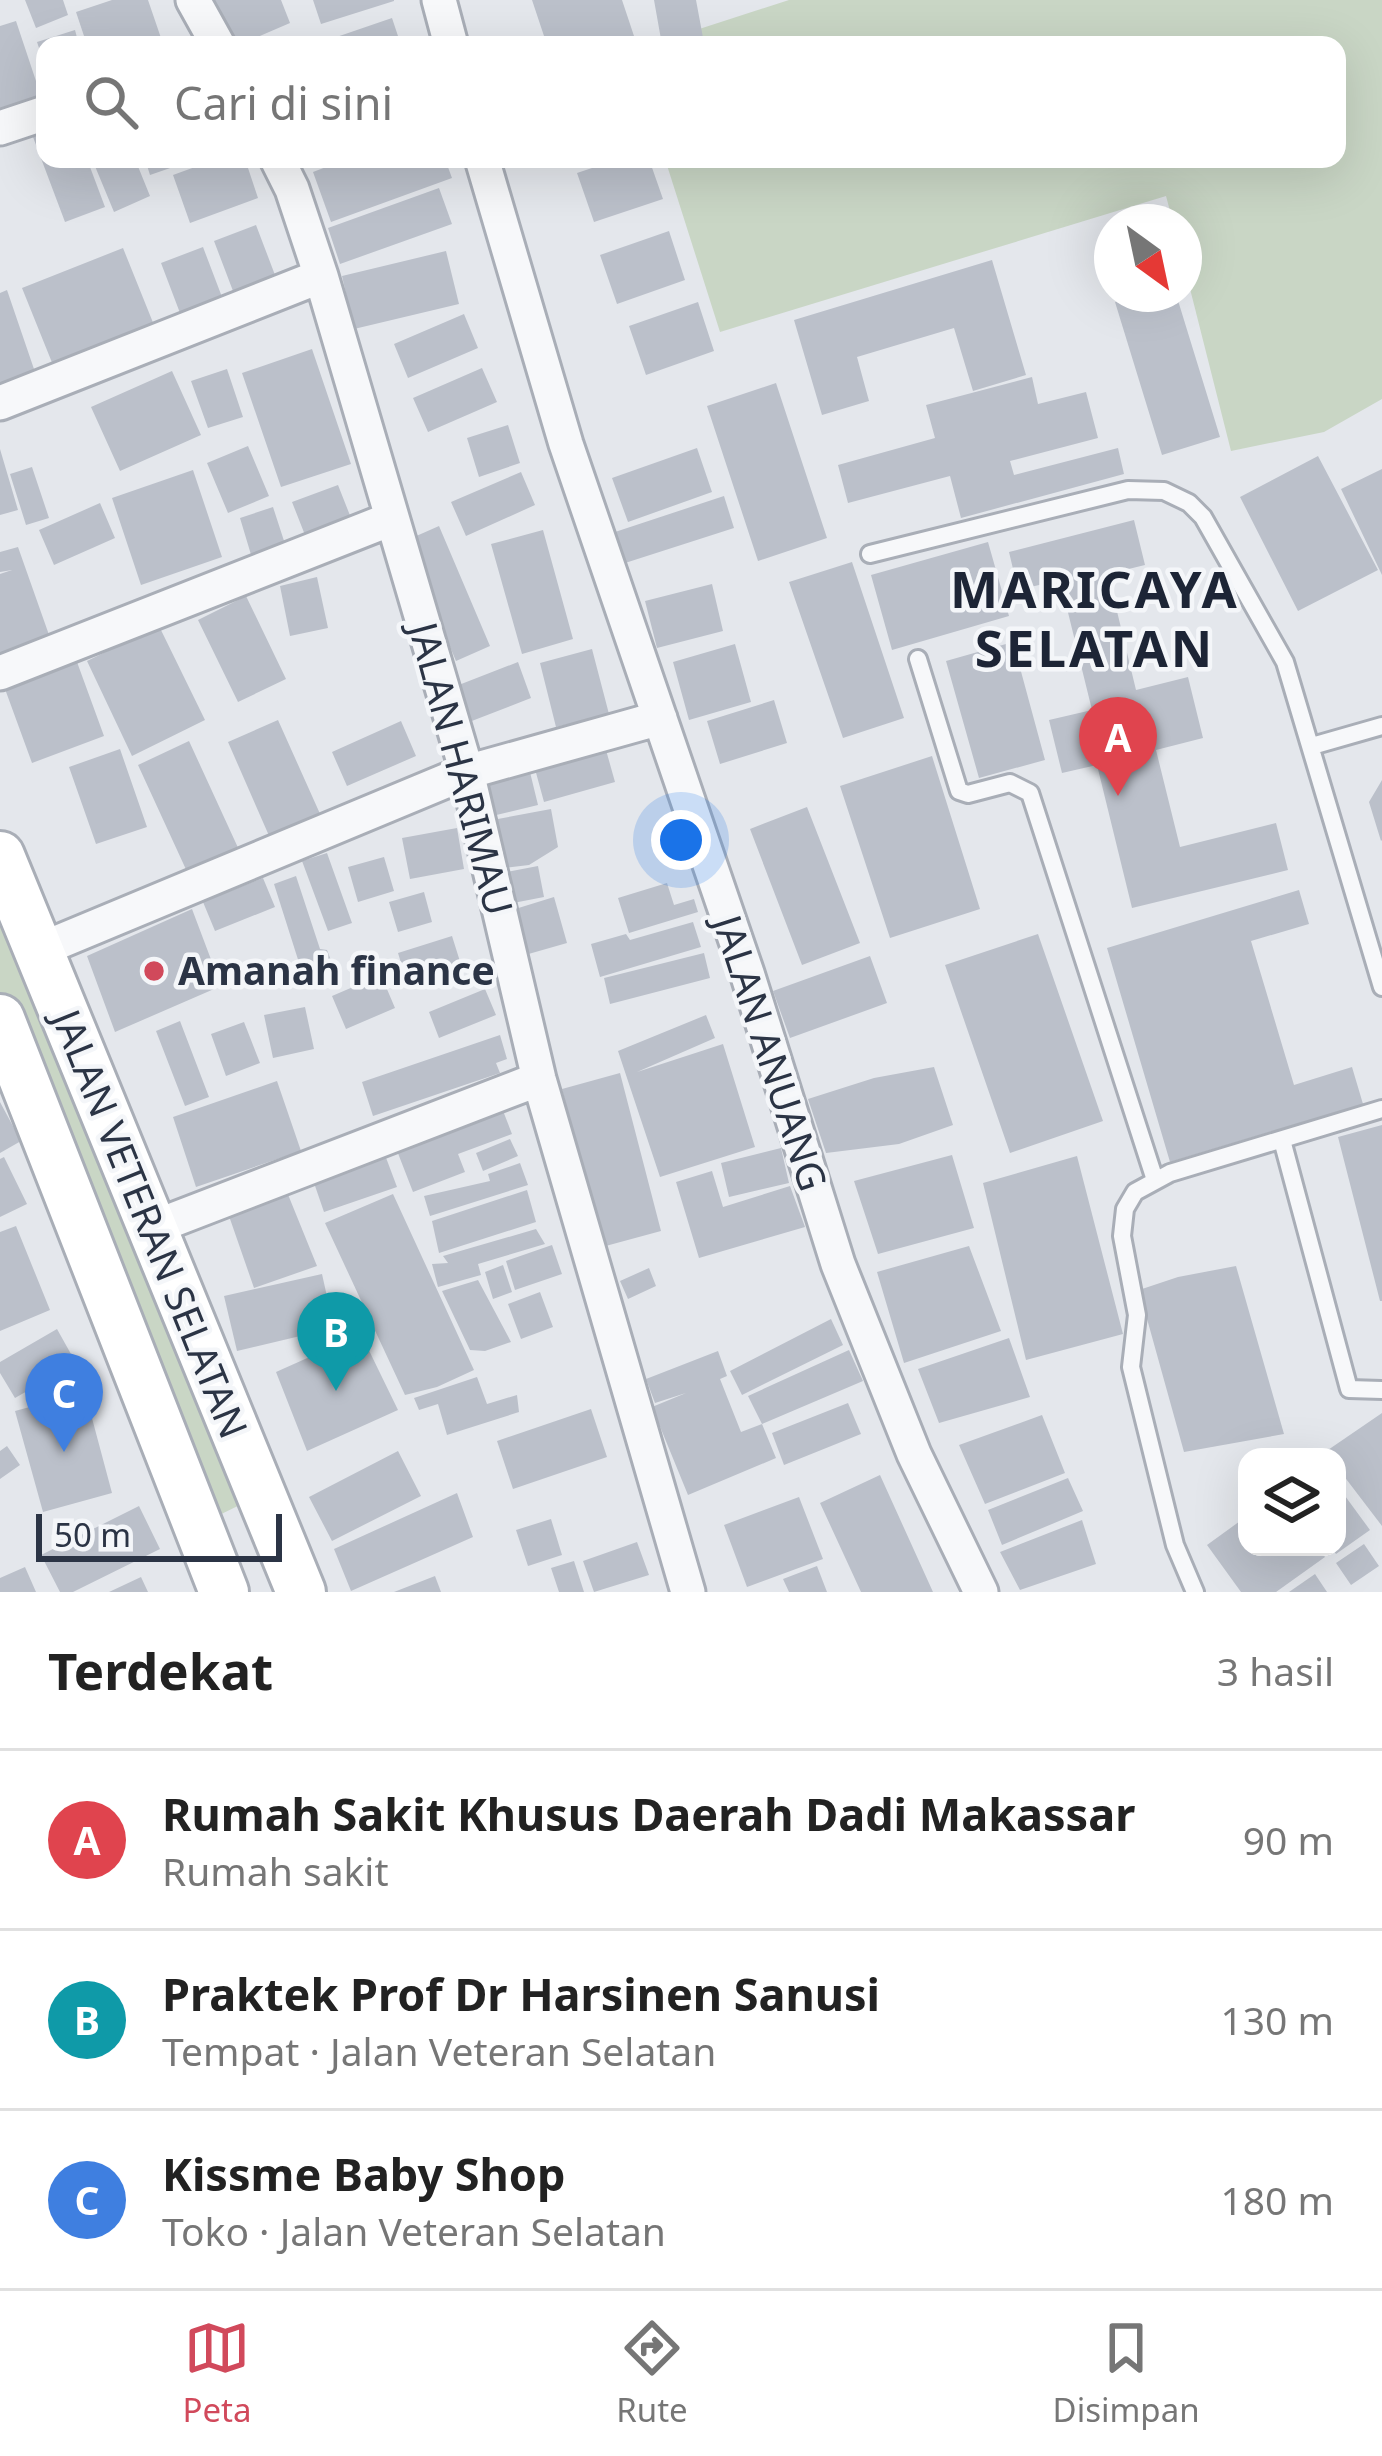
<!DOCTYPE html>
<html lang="id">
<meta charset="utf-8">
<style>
body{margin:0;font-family:"Noto Sans",sans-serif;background:#f6f6f6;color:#222}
.controls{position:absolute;right:36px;bottom:36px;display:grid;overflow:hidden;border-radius:24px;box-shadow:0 12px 48px #0002}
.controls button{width:108px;height:108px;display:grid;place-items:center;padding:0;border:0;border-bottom:3px solid #e0e0e0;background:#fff;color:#222;font:60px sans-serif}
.compass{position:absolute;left:1094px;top:204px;width:108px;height:108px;border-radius:50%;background:#fff;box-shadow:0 12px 48px #0002;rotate:147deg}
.scale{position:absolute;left:36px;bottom:30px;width:246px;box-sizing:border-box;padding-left:12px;border:6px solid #2b3445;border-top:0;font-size:33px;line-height:42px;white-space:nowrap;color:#2b3445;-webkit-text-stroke:9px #f4f6f9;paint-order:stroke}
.you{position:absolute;left:681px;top:840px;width:42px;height:42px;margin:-30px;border:9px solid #fff;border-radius:50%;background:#1a73e8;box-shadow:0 0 0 18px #1a73e833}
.badge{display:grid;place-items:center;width:78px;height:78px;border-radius:50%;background:#d1495b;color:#fff;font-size:39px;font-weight:700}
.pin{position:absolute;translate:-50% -99px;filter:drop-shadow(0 3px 6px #0008)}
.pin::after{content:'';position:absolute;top:63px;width:42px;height:36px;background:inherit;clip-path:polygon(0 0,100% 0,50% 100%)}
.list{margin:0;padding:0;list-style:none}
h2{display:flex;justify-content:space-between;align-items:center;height:156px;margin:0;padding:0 48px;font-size:51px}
h2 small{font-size:39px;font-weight:400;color:#767676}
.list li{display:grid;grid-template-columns:78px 1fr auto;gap:36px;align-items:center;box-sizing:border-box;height:180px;padding:0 48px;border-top:3px solid #e0e0e0}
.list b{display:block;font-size:45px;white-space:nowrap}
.list p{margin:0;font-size:39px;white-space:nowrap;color:#767676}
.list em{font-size:39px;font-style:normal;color:#767676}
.icon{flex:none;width:66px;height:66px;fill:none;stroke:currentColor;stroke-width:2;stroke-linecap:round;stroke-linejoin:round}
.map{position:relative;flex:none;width:1382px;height:1592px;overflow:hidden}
.search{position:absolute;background:#fff;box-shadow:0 12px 48px #0002;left:36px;right:36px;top:36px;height:132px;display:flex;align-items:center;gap:30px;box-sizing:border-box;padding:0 42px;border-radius:24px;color:#767676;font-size:45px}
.sheet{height:696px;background:#fff}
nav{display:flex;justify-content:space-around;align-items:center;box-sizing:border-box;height:168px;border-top:3px solid #e0e0e0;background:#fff;font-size:33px;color:#767676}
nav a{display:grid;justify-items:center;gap:6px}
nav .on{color:#d1495b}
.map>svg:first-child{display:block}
.green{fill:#c9d6c5}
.building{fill:#bbc0ca}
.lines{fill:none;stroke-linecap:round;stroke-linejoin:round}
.service-casing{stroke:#a9aeb7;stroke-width:22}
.minor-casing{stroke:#a9aeb7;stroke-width:39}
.secondary-casing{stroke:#a9aeb7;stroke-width:54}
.service{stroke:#f7f8fa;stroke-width:16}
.minor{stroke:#f7f8fa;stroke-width:33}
.secondary{stroke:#fff;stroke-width:48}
.poi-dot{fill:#d1495b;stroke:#f4f6f9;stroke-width:4.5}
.labels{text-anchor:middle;stroke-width:9;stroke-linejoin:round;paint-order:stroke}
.street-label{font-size:39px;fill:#2b3445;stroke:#f4f6f9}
.poi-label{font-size:39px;font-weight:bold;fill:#2b3445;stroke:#f4f6f9;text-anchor:start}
.district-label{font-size:51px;font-weight:bold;letter-spacing:3px;fill:#1d2536;stroke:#f4f6f9}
</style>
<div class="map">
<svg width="1382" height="1592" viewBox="0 0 1382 1592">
<rect width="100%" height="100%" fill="#e4e7ec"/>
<path class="green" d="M789 0H1382V399L1324 432 1231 451 1184 265V222H1173L1166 196 720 332 665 159H1337V45H650Z
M0 856 252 1499 203 1523 0 1006Z"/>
<path class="building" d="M25 0H63L68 15 36 28Z
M112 0H148L161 38 141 45H87L76 12Z
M203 0H281L290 23 239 45H222Z
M313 0H394V1L321 24Z
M532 0H622L637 45H547Z
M654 0H696L704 43 662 45Z
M392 18 401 45H316V44Z
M16 21 42 99 0 113V26Z
M75 30 79 45H45L44 63 37 42Z
M45 133V159H87L105 207 65 222 33 137Z
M92 159H135L150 196 114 212Z
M145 159H174L176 166 150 175Z
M217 159H245L258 198 190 223 173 175Z
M347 159H445L452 178 331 222 313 172Z
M619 159H649L663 199 594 222 577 173Z
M439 188 452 224 340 264 328 228Z
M256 225 275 275 233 291 214 241Z
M669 231 685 280 617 304 600 255Z
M203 247 222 297 180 313 161 263Z
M123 248 156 330 55 370 22 288Z
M446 251 459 304 354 329 342 276Z
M992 260 1026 375 973 391 954 328 857 357 869 401 822 415 794 320Z
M7 290 35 372 0 384V293Z
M1140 294H1176L1220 437 1162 455 1115 302Z
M698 302 714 351 646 375 629 326Z
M464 314 478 348 408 378 394 344Z
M312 349 351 464 281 487 242 373Z
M482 368 497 402 428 432 413 398Z
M227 369 243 417 208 428 191 381Z
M172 371 201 435 120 471 91 407Z
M1032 377 1038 404 1086 392 1098 438 1010 461 1014 475 1118 448 1124 474 961 518 950 476 848 503 838 465 935 438 926 405Z
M776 383 827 538 758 561 707 406Z
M508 425 520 463 479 477 467 438Z
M248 446 269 496 228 513 207 463Z
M697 448 712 492 628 522 612 478Z
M0 449 18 510 0 515Z
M1318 456 1378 570 1298 611 1240 497Z
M32 467 49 518 26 525 10 474Z
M1382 469V575L1341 489Z
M193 470 222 557 141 585 112 498Z
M521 472 535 505 466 536 451 502Z
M338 485 351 518 305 535 292 502Z
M724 496 734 528 622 564 612 533Z
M100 503 115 538 54 565 39 530Z
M273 507 286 547 252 558 240 518Z
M1134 520 1145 565 1108 574 1136 690 1188 677 1203 738 1156 750 1180 847 1276 823 1288 870 1132 908 1097 765 1062 773 1049 720 1092 710 1060 580 1018 590 1009 552Z
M439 526 490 646 456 661 405 541Z
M543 530 573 639 522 654 491 544Z
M988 542 1009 616 892 650 871 575Z
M18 547 54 649 0 669V574L12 570 0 572V552Z
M852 562 904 718 843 738 789 582Z
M317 577 328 628 290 636 280 586Z
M712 584 723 631 657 648 645 601Z
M246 596 286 679 238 702 198 620Z
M159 626 205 720 132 756 87 661Z
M1013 642 1045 760 979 778 946 661Z
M735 644 751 702 689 720 673 662Z
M592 649 609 714 556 727 540 663Z
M77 662 104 736 32 763 5 689Z
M518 662 531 698 464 724 451 688Z
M774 700 787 743 720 764 707 721Z
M278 720 321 816 270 838 228 742Z
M401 721 416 756 347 786 332 752Z
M189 741 240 852 189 876 138 765Z
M120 749 147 827 96 844 69 767Z
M606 750 615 782 544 802 535 769Z
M932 756 980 909 890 938 840 786Z
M529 768 538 805 488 817 478 781Z
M1382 780V840L1381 841 1369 802Z
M807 807 860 943 802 965 750 829Z
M551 809 558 847 529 865 496 869 487 821Z
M457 828 464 869 410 879 402 838Z
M327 853 352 923 328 931 302 861Z
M384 857 394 891 358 902 348 867Z
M538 866 544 897 508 904 502 873Z
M296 876 320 949 327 950 334 968 301 969 274 884Z
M263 878 275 907 215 931 203 902Z
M667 883 674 905 694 899 698 912 629 933 618 898Z
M1299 890 1309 924 1251 941 1294 1085 1352 1067 1363 1104 1170 1162 1107 948Z
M424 892 432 922 398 932 389 902Z
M554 897 567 943 525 955 512 910Z
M192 909 221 986 115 1032 87 956Z
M693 922 701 947 600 977 591 944 626 934 630 940Z
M1038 934 1103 1121 1010 1153 945 965Z
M452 936 463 971 409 989 398 953Z
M704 953 710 978 610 1004 604 978Z
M870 956 887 1003 790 1038 773 991Z
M381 975 395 1008 346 1029 332 996Z
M485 989 496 1015 439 1038 429 1012Z
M305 1007 314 1049 273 1058 264 1015Z
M706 1015 715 1038 637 1072 723 1044 755 1147 660 1177 618 1051Z
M180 1021 209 1097 185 1106 156 1031Z
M244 1022 260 1063 226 1076 211 1034Z
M500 1035 507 1059 496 1063 500 1073 373 1116 362 1082Z
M934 1067 953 1125 899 1144 826 1153 808 1099 874 1078Z
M620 1073 661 1231 602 1247 562 1089Z
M277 1081 301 1151 196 1187 173 1117Z
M0 1102 21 1141 0 1153Z
M500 1103 512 1134 458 1154 465 1172 413 1192 394 1143Z
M1382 1125V1301H1380L1338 1137Z
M510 1139 518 1156 483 1171 476 1153Z
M781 1148 789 1183 729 1197 721 1163Z
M385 1155 397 1187 324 1212 313 1180Z
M952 1155 974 1228 878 1254 854 1181Z
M1077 1156 1123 1334 1026 1360 983 1183Z
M4 1157 27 1204 0 1217V1159Z
M520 1163 528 1185 430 1216 424 1196 490 1181 488 1174Z
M712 1171 723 1207 790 1186 805 1227 699 1258 676 1182Z
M527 1190 536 1222 439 1253 432 1221Z
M287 1192 317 1266 254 1288 229 1216Z
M393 1194 474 1370 437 1387 405 1395 325 1223Z
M16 1226 50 1310 0 1331V1232Z
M536 1229 545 1244 478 1264 481 1275 438 1287 432 1264 448 1263 443 1256Z
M552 1245 562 1274 515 1290 506 1261Z
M969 1246 1001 1331 904 1363 877 1272Z
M503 1265 512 1292 493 1299 485 1272Z
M1236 1266 1284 1434 1184 1452 1139 1290 1178 1277Z
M649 1268 656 1286 628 1299 620 1281Z
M322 1274 334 1328 237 1351 224 1296Z
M478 1280 511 1342 485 1351 470 1350 442 1291Z
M540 1292 553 1327 521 1339 508 1304Z
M831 1319 843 1345 742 1395 730 1371Z
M57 1329 76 1363 15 1398 0 1373V1362Z
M361 1334 398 1410 307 1451 276 1372Z
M1009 1338 1030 1397 939 1423 918 1369Z
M849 1350 863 1381 762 1424 748 1396Z
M718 1351 727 1376 720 1379 741 1432 762 1424 776 1458 688 1495 652 1407 686 1393 655 1403 646 1379Z
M477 1377 487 1404 517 1395 519 1412 447 1435 438 1404 419 1410 414 1398Z
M85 1392 112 1493 43 1512 15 1411Z
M848 1403 861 1434 784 1465 772 1433Z
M591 1409 607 1457 513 1489 497 1441Z
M1382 1413V1526L1337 1467V1457H1329L1325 1452Z
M1042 1415 1065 1473 985 1504 959 1445Z
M7 1446 20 1465 0 1479V1451Z
M398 1451 421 1496 332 1541 309 1497Z
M880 1475 933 1592H861L820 1503Z
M1068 1478 1083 1511 1002 1545 988 1510Z
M1337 1485 1370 1530 1336 1554 1331 1547H1337Z
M457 1493 473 1537 351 1591 334 1549Z
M799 1497 823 1559 747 1587 724 1525Z
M139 1506 160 1549 73 1592H60L41 1555Z
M1247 1516V1547H1318L1325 1557 1276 1592H1241L1207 1545Z
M551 1519 562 1555 528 1566 516 1530Z
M1082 1520 1096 1564 1020 1590 1000 1552Z
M637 1542 649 1575 594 1592 583 1561Z
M1364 1544 1379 1566 1351 1585 1336 1563Z
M574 1561 584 1592H559L551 1568Z
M817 1566 827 1592H789L783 1579Z
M25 1567 36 1592H0V1578Z
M1315 1574 1327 1592H1289Z
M435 1576 441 1592H394Z
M141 1577 148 1592H109Z"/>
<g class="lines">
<g class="service-casing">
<path id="service" d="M870 554 1128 490 1164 491 1189 503 1203 517 1285 662 1382 987
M918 659 959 791 968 794 1010 783 1030 793 1155 1180
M1312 746 1382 726
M1282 1140 1349 1389 1382 1390
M1195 1592 1175 1545 1131 1367 1137 1315 1122 1236 1125 1209 1135 1192 1170 1173 1382 1109"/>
</g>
<g class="minor-casing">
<path id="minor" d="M193 0 218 45
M439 0 451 45
M0 128 45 113
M277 159 292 189 321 276 467 772 539 1079 688 1592
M482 159 566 444 747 973 838 1264 914 1454 981 1592
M0 403 321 276
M0 673 391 519
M37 951 467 772 660 718
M152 1228 539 1079"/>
</g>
<g class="secondary-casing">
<path id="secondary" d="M0 856 301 1592
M0 1019 224 1592"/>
</g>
<use href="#service" class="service"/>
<use href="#minor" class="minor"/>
<use href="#secondary" class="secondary"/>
</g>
<circle class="poi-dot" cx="154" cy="971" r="12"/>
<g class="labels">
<g class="street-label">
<text transform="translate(461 769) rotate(75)" y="14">JALAN HARIMAU</text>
<text transform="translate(770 1053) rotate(72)" y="14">JALAN ANUANG</text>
<text transform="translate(150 1224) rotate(68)" y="14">JALAN VETERAN SELATAN</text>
</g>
<g class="poi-label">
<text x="178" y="985">Amanah finance</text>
</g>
<g class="district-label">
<text x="1095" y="608">MARICAYA<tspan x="1095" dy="59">SELATAN</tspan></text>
</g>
</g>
</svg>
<div class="controls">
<button><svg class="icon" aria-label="layers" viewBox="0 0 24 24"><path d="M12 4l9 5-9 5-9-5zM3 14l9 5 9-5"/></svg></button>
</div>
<svg class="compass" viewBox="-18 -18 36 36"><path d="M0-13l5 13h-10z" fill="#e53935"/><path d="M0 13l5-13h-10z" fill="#767676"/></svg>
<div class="scale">50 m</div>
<div class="you"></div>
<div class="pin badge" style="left:1118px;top:796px;background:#e0444e">A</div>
<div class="pin badge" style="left:336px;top:1391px;background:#0f9aa8">B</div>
<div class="pin badge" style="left:64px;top:1452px;background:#3f7fe0">C</div>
<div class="search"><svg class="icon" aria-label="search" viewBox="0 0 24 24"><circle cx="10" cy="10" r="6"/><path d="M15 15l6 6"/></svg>Cari di sini</div>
</div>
<section class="sheet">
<h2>Terdekat<small>3 hasil</small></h2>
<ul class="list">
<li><span class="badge" style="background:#e0444e">A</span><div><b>Rumah Sakit Khusus Daerah Dadi Makassar</b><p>Rumah sakit</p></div><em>90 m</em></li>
<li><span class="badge" style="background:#0f9aa8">B</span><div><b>Praktek Prof Dr Harsinen Sanusi</b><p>Tempat · Jalan Veteran Selatan</p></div><em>130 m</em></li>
<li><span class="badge" style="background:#3f7fe0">C</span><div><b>Kissme Baby Shop</b><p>Toko · Jalan Veteran Selatan</p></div><em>180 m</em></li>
</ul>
</section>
<nav>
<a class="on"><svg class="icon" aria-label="map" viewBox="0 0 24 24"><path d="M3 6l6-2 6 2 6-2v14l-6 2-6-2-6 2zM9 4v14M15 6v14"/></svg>Peta</a>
<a><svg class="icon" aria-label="directions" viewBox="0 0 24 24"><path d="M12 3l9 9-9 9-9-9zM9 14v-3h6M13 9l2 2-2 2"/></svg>Rute</a>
<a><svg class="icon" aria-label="saved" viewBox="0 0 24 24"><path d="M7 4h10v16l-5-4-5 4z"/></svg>Disimpan</a>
</nav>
